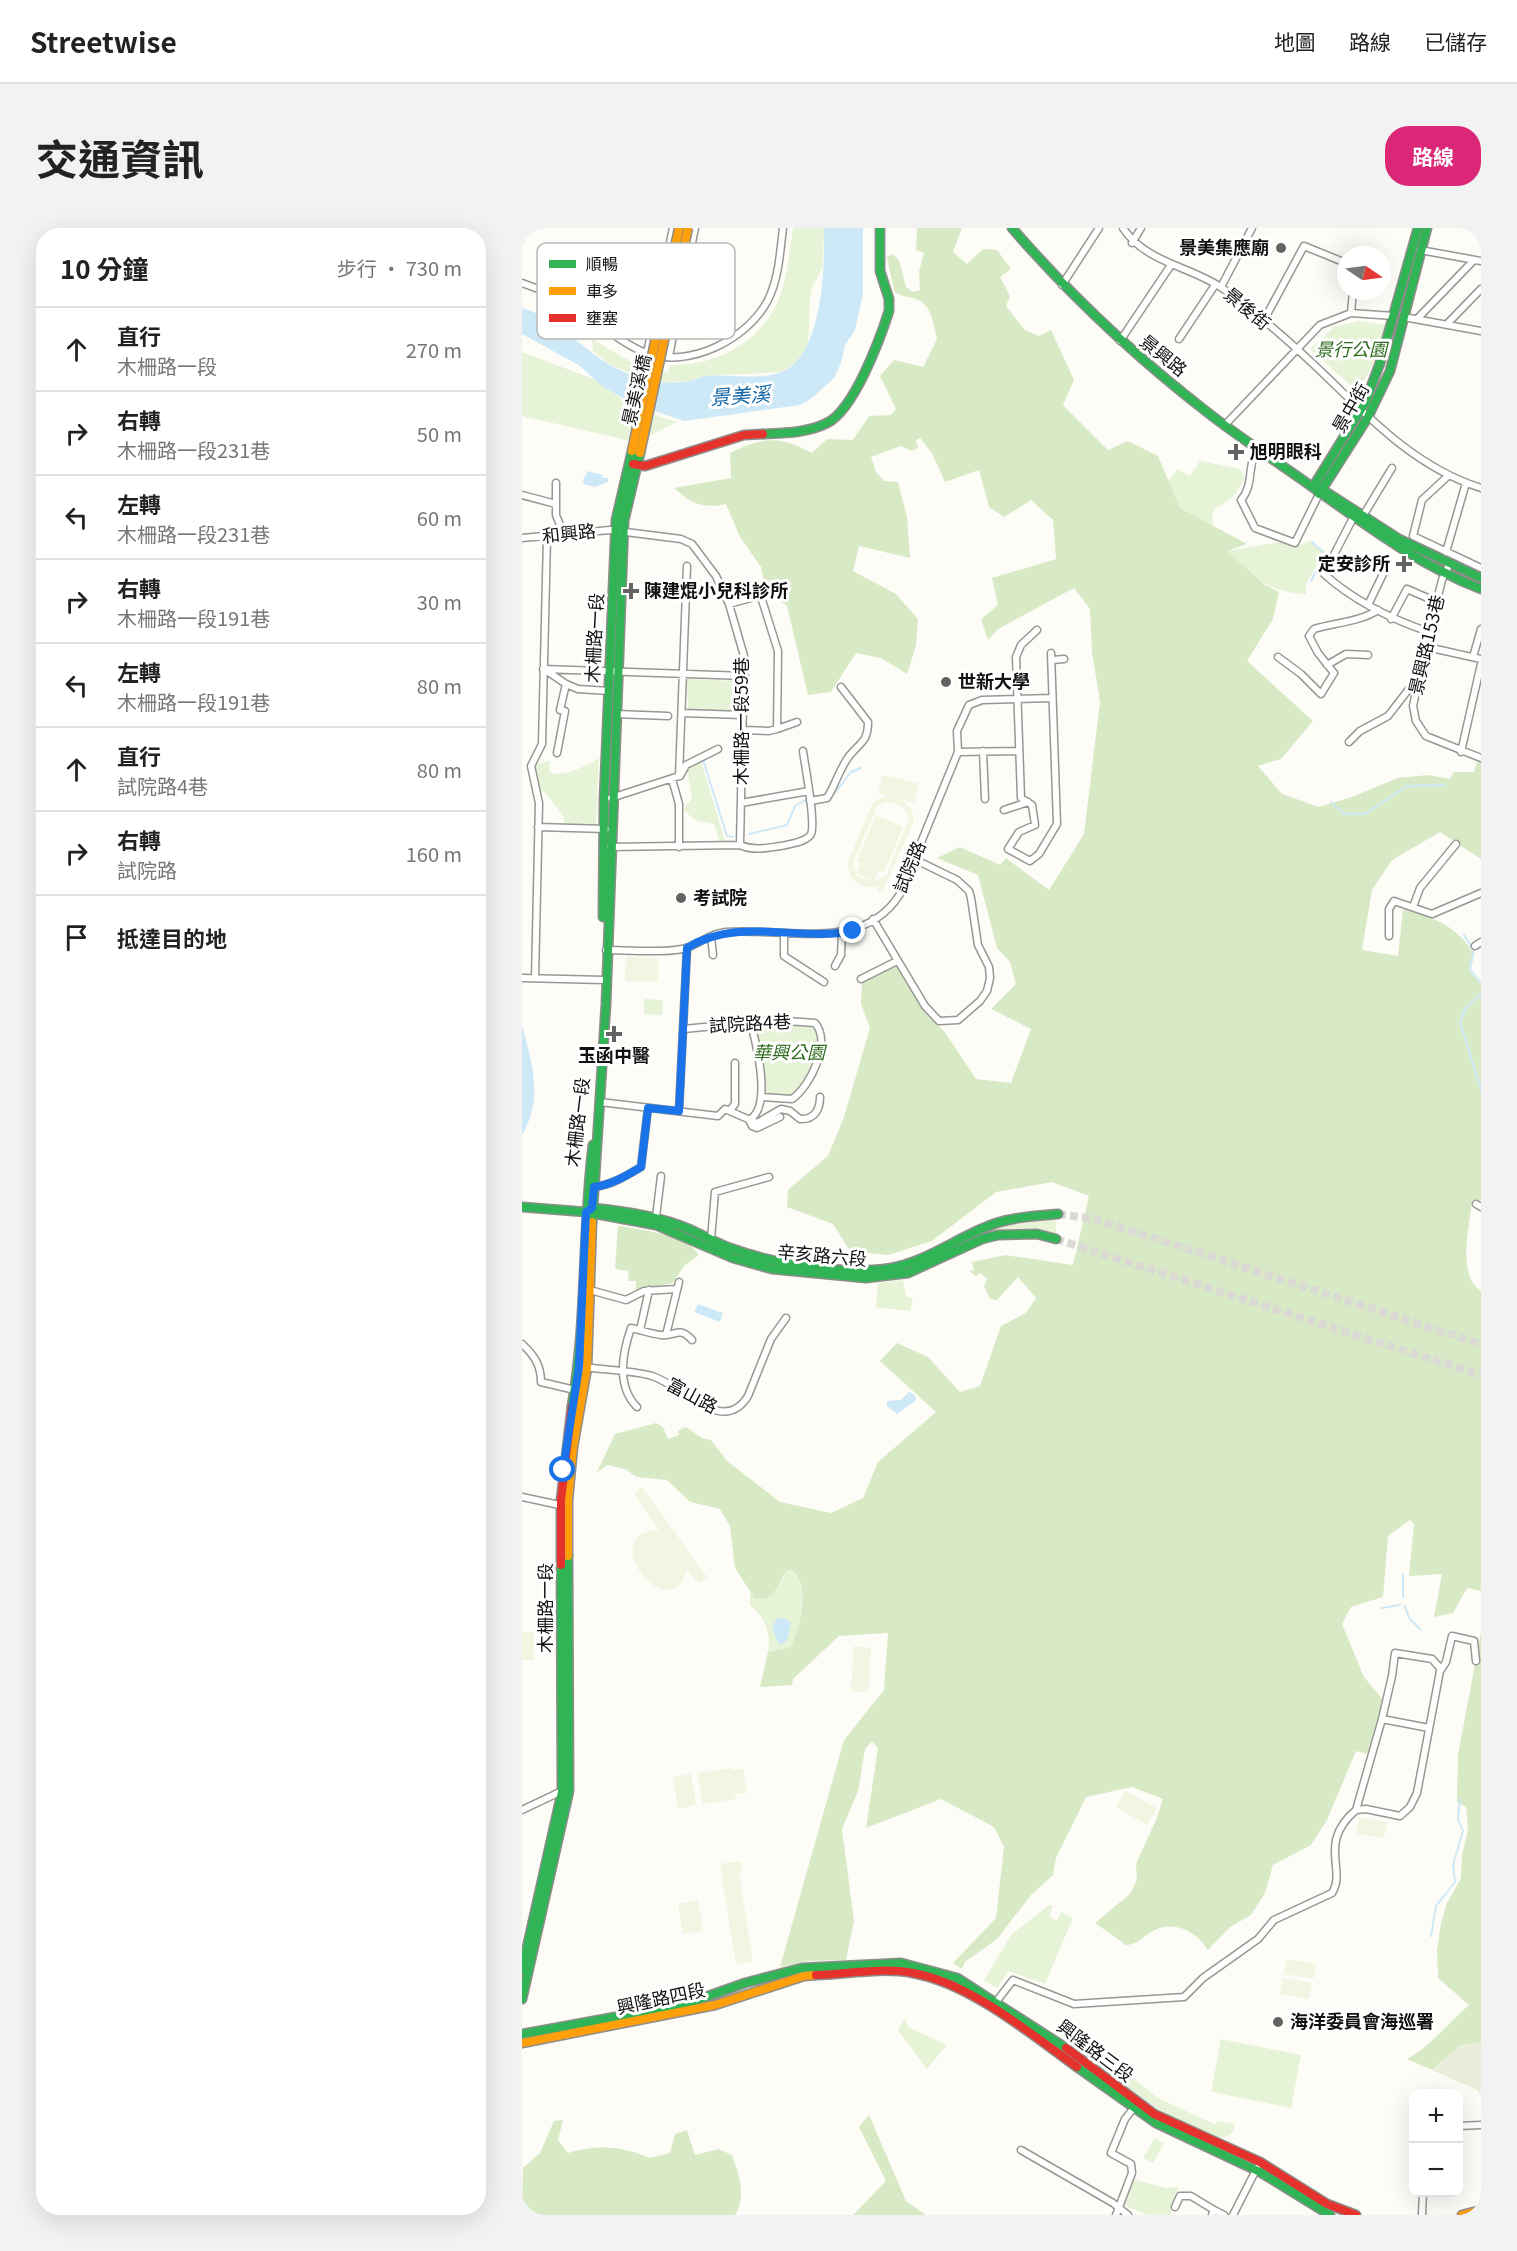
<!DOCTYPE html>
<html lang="zh-TW">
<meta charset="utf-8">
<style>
body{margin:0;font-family:Georgia,"Noto Sans TC",serif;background:#f2f2f2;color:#222}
.controls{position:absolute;right:18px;bottom:18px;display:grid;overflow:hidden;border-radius:12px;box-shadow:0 6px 24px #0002}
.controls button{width:54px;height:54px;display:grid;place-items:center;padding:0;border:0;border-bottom:2px solid #e0e0e0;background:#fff;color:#222;font:30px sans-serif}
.compass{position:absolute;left:815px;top:18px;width:54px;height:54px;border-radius:50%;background:#fff;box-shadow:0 6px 24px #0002;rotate:103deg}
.stop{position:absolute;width:18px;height:18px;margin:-14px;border:4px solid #1a73e8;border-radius:50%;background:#fff}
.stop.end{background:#1a73e8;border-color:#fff;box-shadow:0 2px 6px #0008}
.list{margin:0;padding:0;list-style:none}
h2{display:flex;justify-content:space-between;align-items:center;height:78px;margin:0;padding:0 24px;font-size:26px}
h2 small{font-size:20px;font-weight:400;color:#767676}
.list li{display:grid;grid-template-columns:39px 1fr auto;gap:18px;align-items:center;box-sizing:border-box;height:84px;padding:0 24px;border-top:2px solid #e0e0e0}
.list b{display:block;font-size:22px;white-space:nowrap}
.list p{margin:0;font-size:20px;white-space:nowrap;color:#767676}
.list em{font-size:20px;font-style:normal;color:#767676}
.icon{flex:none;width:33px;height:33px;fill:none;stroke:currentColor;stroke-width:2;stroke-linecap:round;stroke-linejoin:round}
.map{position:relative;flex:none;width:959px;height:1987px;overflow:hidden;border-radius:24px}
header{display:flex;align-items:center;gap:36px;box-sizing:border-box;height:84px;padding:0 30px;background:#fff;border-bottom:2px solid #e0e0e0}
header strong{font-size:28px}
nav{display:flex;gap:33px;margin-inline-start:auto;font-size:21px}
.intro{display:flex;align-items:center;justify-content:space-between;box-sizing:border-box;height:144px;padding:0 36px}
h1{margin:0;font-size:42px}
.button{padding:15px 27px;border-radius:24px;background:#db2777;color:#fff;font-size:21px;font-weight:700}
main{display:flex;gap:36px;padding:0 36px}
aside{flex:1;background:#fff;border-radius:24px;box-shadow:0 6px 24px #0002}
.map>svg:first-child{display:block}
.green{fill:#e7f3d7}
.forest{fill:#d8eac5}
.cemetery{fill:#e9eedb}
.pitch{fill:#f0f6e1;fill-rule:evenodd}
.water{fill:#cde8f7}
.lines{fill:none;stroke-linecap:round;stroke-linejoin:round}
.stream{stroke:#cde8f7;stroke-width:2}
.secondary-tunnel{stroke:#dad9d4;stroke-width:8;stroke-dasharray:8 4;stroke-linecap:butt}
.street-casing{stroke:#979795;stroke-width:9}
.fast-casing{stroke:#8e8d8b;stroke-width:11}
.slow-casing{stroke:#8e8d8b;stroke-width:11}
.jam-casing{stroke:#8e8d8b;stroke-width:11}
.street{stroke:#fffffe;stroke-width:6}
.fast{stroke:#30b455;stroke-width:8}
.slow{stroke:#ff9f0a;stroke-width:8}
.jam{stroke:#e5322d;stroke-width:8}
.slow-bridge-casing{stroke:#8e8d8b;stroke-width:11;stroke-linecap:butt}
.slow-bridge{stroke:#ff9f0a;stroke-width:8}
.route{stroke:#1a73e8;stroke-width:8}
.poi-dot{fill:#646362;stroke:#fff;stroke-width:2}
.labels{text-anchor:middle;stroke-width:6;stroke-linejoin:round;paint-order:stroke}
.poi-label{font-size:18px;font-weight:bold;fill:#111;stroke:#fff;text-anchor:start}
.street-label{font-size:18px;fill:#111;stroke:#fff}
.park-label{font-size:18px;font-style:italic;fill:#2f6b1f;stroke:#fff}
.water-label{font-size:20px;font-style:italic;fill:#1768a6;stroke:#fff}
.key{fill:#fff;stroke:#b8b8b8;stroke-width:1.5}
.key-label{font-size:16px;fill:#111}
</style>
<header>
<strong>Streetwise</strong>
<nav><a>地圖</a><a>路線</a><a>已儲存</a></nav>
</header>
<div class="intro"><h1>交通資訊</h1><a class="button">路線</a></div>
<main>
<aside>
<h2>10 分鐘<small>步行 · 730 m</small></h2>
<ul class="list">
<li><svg class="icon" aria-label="ahead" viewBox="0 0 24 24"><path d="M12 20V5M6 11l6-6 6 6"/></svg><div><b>直行</b><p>木柵路一段</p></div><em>270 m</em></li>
<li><svg class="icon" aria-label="right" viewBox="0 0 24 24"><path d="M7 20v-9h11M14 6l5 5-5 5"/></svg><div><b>右轉</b><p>木柵路一段231巷</p></div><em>50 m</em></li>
<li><svg class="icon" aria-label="left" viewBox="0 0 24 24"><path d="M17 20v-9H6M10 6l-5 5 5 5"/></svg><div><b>左轉</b><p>木柵路一段231巷</p></div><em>60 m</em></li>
<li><svg class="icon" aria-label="right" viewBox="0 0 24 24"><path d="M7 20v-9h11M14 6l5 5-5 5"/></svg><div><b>右轉</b><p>木柵路一段191巷</p></div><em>30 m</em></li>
<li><svg class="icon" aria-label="left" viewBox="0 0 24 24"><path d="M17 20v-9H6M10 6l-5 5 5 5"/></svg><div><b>左轉</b><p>木柵路一段191巷</p></div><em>80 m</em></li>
<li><svg class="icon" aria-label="ahead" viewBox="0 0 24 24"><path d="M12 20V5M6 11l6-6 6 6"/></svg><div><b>直行</b><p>試院路4巷</p></div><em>80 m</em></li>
<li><svg class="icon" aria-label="right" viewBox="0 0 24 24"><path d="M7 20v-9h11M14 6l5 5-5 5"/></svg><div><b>右轉</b><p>試院路</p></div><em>160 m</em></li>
<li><svg class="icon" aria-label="arrive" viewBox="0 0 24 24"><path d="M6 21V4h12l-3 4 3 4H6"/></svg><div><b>抵達目的地</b></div></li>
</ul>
</aside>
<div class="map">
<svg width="959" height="1987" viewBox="0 0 959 1987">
<rect width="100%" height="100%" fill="#fdfcf7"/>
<path class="green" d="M271 0H302L301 39 290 60 288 70 286 120 277 132 259 144 183 148 167 153 131 155 87 136 71 123 70 111 116 138 146 145 148 137C198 138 247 110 261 59 266 40 268 20 271 0Z
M838 93 863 97 854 131 836 164 788 121 813 98Z
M0 124 82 155 108 179 155 194 129 207 122 216 0 188Z
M678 233 718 241 723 251 710 270 691 282 689 313 669 306 641 261 655 241 668 248Z
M788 313 803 323 784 356V366C741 363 735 350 704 323L758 314 779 317Z
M165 451 216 453 217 483 166 482Z
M77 530 74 597 42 596V589L22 563 18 564 13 536 28 533 27 543 32 546C47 546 65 538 77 530Z
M179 533 203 613H197L192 596 175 593 161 582 170 570 165 542Z
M122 771 141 772 140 787 122 786Z
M252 794 293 798C294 806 297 815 296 823 294 840 281 863 265 870L242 865 239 824 233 799Z
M534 991V1007C502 999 477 1001 446 1012L477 998Z
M381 1052 384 1068 391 1071 388 1083 354 1079 356 1055Z
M270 1342C289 1359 277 1398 269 1419L246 1424C250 1405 242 1388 228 1377V1363L237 1372C253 1367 257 1358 264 1344Z
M527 1677 531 1678 527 1688 535 1693 539 1684 551 1690 523 1756 486 1743 475 1760 462 1752 490 1706Z
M383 1790 386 1799 425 1817 405 1841 376 1802Z
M546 1800 636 1870 694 1897V1893L713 1896C712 1900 711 1906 706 1908 675 1920 565 1828 539 1808Z
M699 1811 779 1827 769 1880 689 1864Z
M633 1910 642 1915 631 1935 621 1930Z
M611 1951 644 1960 657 1959 648 1987H625L602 1977Z"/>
<path class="forest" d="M395 0H440L431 24 445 36 461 21 475 22 489 41 478 49 488 68 484 78 503 102 517 108 529 102 552 152 541 177 586 222 606 213 636 228 658 280 725 316 705 323 743 357 757 364 751 391 725 433 791 493 759 531 736 538 760 566 797 579 830 569 876 550 906 547 928 551 932 544H952L955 534 959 535V631L918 604 870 632 850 662 840 722 876 728 881 681C912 690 932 696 951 724L947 742 959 757V970L957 975 950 972C948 999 934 1046 959 1063V1363L945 1360 931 1385 912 1389 920 1346 887 1348 892 1296 888 1292 866 1308 861 1369 829 1379 820 1396 842 1449 861 1472 845 1526 834 1523 805 1592 789 1617 751 1637 743 1665 729 1687 708 1699 686 1722C674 1703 651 1691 629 1704 619 1710 616 1716 604 1717L573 1695 608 1666 615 1652 614 1636 634 1592 641 1571 610 1559 564 1569 534 1630 531 1647 509 1667 475 1711 443 1734 440 1741 431 1735 474 1690 482 1619 472 1599 419 1571 344 1600 356 1520 350 1513 343 1521 336 1563 320 1601 332 1693 324 1732 286 1733 258 1739 322 1512 362 1462 366 1405 317 1408 271 1451 270 1457 238 1459 246 1424 269 1419C277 1398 290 1359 270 1342L264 1343C257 1356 251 1374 233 1371L213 1340 208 1298 198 1281 168 1274 145 1252 115 1249 103 1241 86 1237 75 1244 93 1206 134 1195 141 1199 146 1211 157 1207 156 1203 164 1199 180 1210 189 1212 205 1233 258 1274 309 1285 341 1270 356 1234 414 1184 358 1133 375 1115 406 1129 438 1164 458 1158 479 1098 504 1085 514 1070 496 1049 475 1072 468 1071 462 1058 465 1051 458 1045 454 1048 447 1043 452 1042 450 1034 483 1027 551 1037 567 968 530 954 474 964 410 1013 366 1027 328 1023 311 996 265 979 266 962 306 928 322 889 348 800 339 776 340 754 374 737 406 788 422 803 454 851 489 855 509 801 469 781 494 756 488 734 475 720 456 647 415 630 438 619 478 637 484 630 527 662 562 606 578 474 570 424 568 381 552 360 476 401 466 412 459 391 476 377 470 350 534 331 531 292 509 272 482 289 467 279 457 242 423 254 410 225 398 210 394 212 396 220 389 223 379 218 349 229 354 244 362 253 376 254 385 289 388 330 337 318 331 343 374 366 396 391 394 418 385 446 359 430 334 425 309 464 286 467 265 378 244 362 239 339 218 309 204 276C183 281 169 276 152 260L209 250 208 225C242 209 256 207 290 225L305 211 331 212 347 188 369 187 374 181 358 148 372 132 401 139 415 111C411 94 410 75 391 70 383 68 379 68 372 63L365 29 370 26 377 32 384 59 391 64 398 62 397 44 402 25 394 22Z
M96 998C117 1001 166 1007 177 1027L162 1038 151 1055 114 1063V1053H106L107 1043 93 1041Z
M959 1404V1815L939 1817 910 1842 885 1831C909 1818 926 1795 947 1777L916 1750 915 1723 919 1695 925 1675 939 1650 940 1627 946 1602 944 1579 935 1574 936 1527Z
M347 1887 384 1973 404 1987H331L364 1953 337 1899Z
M41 1892 36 1912 46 1925C73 1916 102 1918 128 1930L148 1925 153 1906 165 1902 173 1927 196 1921 210 1927C217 1947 225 1968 213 1987H11L0 1983 1 1940 18 1925 32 1893Z"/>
<path class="cemetery" d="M959 1815V1867L955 1862 910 1842 939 1817Z"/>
<path class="pitch" d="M361 547 397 556 392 575 381 572 390 582 392 593 360 665 355 663 357 658C340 663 325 652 326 634L350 576 359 570 368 569 356 565ZM362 574C374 574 385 579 387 591L364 647 352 654 356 643 354 642 362 644 381 599 354 587 335 633 339 635 335 645 352 653 335 648 331 635 355 579Z
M104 729 136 730V754L103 753Z
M120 1259 185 1349 177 1356 165 1341C149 1404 70 1305 137 1302L112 1266Z
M0 1404H12V1432H0Z
M332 1418 349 1420 346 1464 329 1463Z
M209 1540 210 1542 221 1541 225 1565 213 1566 214 1571 181 1576 176 1545Z
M169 1546 174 1577 156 1581 151 1549Z
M603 1563 635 1580 625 1597 594 1579Z
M837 1589 865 1594 862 1610 834 1606Z
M219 1633 221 1645 217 1646 231 1733 214 1736 198 1636Z
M176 1672 181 1703 161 1706 156 1676Z
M765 1731 794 1736 791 1751 762 1746Z
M761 1750 790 1755 787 1771 758 1766Z"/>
<path class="water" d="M302 0H341V66L333 102 323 117 319 135 312 150 290 170 278 177 162 193 109 175 80 158 58 138 0 106V80C35 90 58 119 88 137 114 151 137 158 167 153 173 152 178 149 184 148 208 146 234 152 257 145 301 131 303 38 302 0Z
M66 243 81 247 80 250H86V254L73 259 62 256 61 252Z
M0 797C10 836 22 870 0 907Z
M176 1076 201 1085 198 1094 172 1084Z
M387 1164 393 1167 394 1172 375 1186 365 1178V1173L379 1172Z
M256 1390H263L269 1395 265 1412 260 1416 256 1415 250 1398Z"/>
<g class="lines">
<path class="stream" d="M790 314 802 325
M789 353 804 325
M181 532 205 608 211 609
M307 573 329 544 339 540
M809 574 822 586H843L885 558 922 557
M227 606 265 597 273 578 285 571
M942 707 952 723 948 741 959 755
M959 766 943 781 938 794 959 862
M881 1369V1346
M883 1378 887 1390 898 1401
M860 1380 878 1377
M909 1708 914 1678 933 1654 931 1637 941 1603 936 1591 938 1571"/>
<path class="secondary-tunnel" d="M536 986 573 991 959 1116
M534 1011 959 1147"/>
<g class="street-casing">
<path id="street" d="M601 0C624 35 668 38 700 60 737 86 776 121 808 152 853 196 898 241 959 260
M610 15 619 0
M898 22 959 33
M0 55C16 61 32 66 47 74 72 90 96 114 124 125 167 141 226 111 246 72 257 50 258 24 261 0
M540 57 577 0
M699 59 730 0
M829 85 831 63
M882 89 959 103
M895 91 952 32
M741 94 782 18 824 35
M925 96 959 61
M657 111 693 57
M598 113 649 37
M125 125 151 0
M147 128 173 0
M702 198 798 97 829 85 872 88
M734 223C725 240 732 257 719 272L733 300 773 315 797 266
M926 248 900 272 891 308 959 340
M34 255V287L42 307
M0 267 34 276
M841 288 870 240
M831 290 802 346C832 373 869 391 907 404
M0 310 88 302 159 311 170 316 194 348 207 376 222 428 218 617
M924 324 944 255
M927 337 920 352 907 404 891 478 894 493 904 508 959 530
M207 376 236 368 240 372 256 423 255 501 247 503 221 502
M846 377 862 344
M869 391 885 361 915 374
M515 402 499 417 494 429 499 570 510 577 513 597 497 604 486 621 508 633 517 626 535 596 529 425
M905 419 959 431
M756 429 779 446 799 466 812 445 796 425 787 408 792 401C812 395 840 393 856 382
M951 429 959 401
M530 432 542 431
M805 437 824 426 846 427
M21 441 223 448
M22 441 44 456 38 482 43 483 35 525
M44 456 56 461 87 463
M160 485 221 487
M94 486 146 488
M255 501 275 494
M827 514 838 503 866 488 897 448
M461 523 463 571
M436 524 497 523
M939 524 959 436
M157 548 165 338
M158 548 164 537 196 521
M150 551 157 576V619
M89 570 157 548
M288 573 305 570C314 556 318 539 328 527 339 514 346 513 346 494L319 459
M219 575 287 563
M482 582 506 574
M16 599 84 601
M88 619 218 617C232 623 244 620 259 618 267 616 285 614 289 606 294 595 283 538 281 523
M891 679 898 660 934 616
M351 691 403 778 417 793 436 792 458 773 465 763 468 750 467 739 456 717 449 670 447 663 435 652 392 631
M262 705V728L302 754
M189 708 191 727
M867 708V681L872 673 910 686 959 665
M953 718 959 714
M84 722C104 722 150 726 167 719 179 714 190 705 204 704 262 699 341 726 378 666L436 524 435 503 447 477 460 472 530 470
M313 738 319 727 320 705
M0 750 82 752
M13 750 17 575 9 538 20 516 25 310
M339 751 375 733
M162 801 251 792 293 795C310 814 288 859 270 871L239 869
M78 874 196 888 203 881 235 895 259 881 268 883 278 891C292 892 298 882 298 869
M208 882 213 876V835
M157 883 165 720
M227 892C251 879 234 816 229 795
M227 892 230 898 235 900 258 889
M72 959C89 957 104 948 119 939L126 880
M954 976 959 979
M134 989 139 948
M189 1011 193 964 247 949
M68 1062 104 1072 122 1063 155 1061
M118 1102 127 1062
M144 1107 157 1054
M0 1116C12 1127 19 1137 19 1154L53 1162
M61 1139C83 1142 109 1142 130 1148 160 1157 201 1209 226 1168L249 1111 264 1090
M115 1179C94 1158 100 1126 109 1100 119 1102 129 1106 139 1107 153 1109 157 1097 170 1112
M0 1269 42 1278
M918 1443 924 1434 930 1408 952 1413 954 1433
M0 1582 42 1562
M834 1582 860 1491
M474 1774 491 1752 552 1776 662 1769 681 1750 736 1711 752 1692 810 1665C825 1642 795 1615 834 1582L844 1581 878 1588 888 1579 895 1565 918 1443V1440L910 1431 873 1425 870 1448 860 1491 907 1500
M936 1898 959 1897
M499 1922 591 1975 606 1987
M653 1979 658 1968H669L692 1982
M0 1985 4 1987
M594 1987 610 1945 609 1936 589 1925 603 1891 611 1881
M690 1987 692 1982 702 1987
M711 1987 735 1940
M900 1987 901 1964"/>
</g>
<g class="fast-casing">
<path id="fast" d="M490 0C549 68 614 129 685 184 718 210 754 233 789 258 844 297 895 336 959 361
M241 206C263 205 285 205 305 195 332 182 358 111 367 83V71L358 43V0
M791 259 843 175 858 135 896 0
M798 260 877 311 959 350
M797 266 846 189 868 143 905 0
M81 689 82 572 94 292 110 223
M0 979 64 984 134 997 211 1030 250 1041 344 1050 386 1045 460 1011 476 1007 515 1006 534 1011
M70 980C103 983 136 988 167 1001 181 1007 194 1015 208 1020 253 1036 303 1044 351 1042 396 1041 429 1012 469 997 490 989 513 988 536 986
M70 994 84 776 102 293 118 225
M50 1178C65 1092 60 1004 71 917
M0 1742 40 1564 39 1337
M0 1771 47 1563 46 1328
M0 1806 164 1776 223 1755 280 1740 379 1735 435 1750 544 1820
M555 1839 634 1895 738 1944 808 1987"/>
</g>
<g class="slow-casing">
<path id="slow" d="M46 1328V1272L51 1219 65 1140 70 994
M0 1815 193 1777 282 1748 294 1747
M940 1987 959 1982"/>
</g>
<g class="jam-casing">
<path id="jam" d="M111 236 123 238 222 207 241 206
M39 1337V1272L50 1178
M294 1747C325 1746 360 1739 391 1745 448 1755 509 1806 555 1839
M544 1820 632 1886 738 1934 805 1976 834 1987"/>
</g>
<use href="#street" class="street"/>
<use href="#fast" class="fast"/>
<use href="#slow" class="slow"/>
<use href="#jam" class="jam"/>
<g class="slow-bridge-casing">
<path id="slow-bridge" d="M110 223 157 0
M118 225 166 0"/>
</g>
<use href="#slow-bridge" class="slow-bridge"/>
</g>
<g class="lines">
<path class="route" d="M41 1242 57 1139 64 984 70 980 72 959C89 957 104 948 119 939L126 880 157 883 165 720C216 688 275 714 331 703"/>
</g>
<g class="poi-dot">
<circle cx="759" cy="20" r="6"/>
<path d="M711 215h6v6h6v6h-6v6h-6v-6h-6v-6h6z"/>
<path d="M879 327h6v6h6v6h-6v6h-6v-6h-6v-6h6z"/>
<path d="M106 354h6v6h6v6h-6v6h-6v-6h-6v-6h6z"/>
<circle cx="424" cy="454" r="6"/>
<circle cx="159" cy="670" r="6"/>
<path d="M89 797h6v6h6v6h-6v6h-6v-6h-6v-6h6z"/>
<circle cx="756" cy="1794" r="6"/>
</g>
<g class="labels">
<g class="poi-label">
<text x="747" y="26" text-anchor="end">景美集應廟</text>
<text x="728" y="230">旭明眼科</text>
<text x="868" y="342" text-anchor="end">定安診所</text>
<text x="122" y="369">陳建焜小兒科診所</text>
<text x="436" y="460">世新大學</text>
<text x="171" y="676">考試院</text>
<text x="92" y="834" text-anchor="middle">玉函中醫</text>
<text x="768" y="1800">海洋委員會海巡署</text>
</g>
<g class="street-label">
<text transform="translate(725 81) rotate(40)" y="6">景後街</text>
<text transform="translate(641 128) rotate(39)" y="6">景興路</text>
<text transform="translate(115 162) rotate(-77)" y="6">景美溪橋</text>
<text transform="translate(829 180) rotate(-60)" y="6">景中街</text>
<text transform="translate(47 306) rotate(-6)" y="6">和興路</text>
<text transform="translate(73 410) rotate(-87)" y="6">木柵路一段</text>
<text transform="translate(905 417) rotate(-77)" y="6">景興路153巷</text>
<text transform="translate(220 493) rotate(-90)" y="6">木柵路一段59巷</text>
<text transform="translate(388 639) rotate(-67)" y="6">試院路</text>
<text transform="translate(228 796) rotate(-3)" y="6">試院路4巷</text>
<text transform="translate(56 894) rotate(-83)" y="6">木柵路一段</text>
<text transform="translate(300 1028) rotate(5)" y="6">辛亥路六段</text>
<text transform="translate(170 1168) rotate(28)" y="6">富山路</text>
<text transform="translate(24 1380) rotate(-90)" y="6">木柵路一段</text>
<text transform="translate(139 1771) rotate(-12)" y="6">興隆路四段</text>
<text transform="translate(573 1823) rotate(37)" y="6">興隆路三段</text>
</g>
<g class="park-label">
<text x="829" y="128">景行公園</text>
<text x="267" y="831">華興公園</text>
</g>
<g class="water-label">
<text transform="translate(218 168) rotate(-4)" y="7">景美溪</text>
</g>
</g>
<rect x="15" y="15" width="198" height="96" rx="9" class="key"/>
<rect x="27" y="32" width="27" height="8" fill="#30b455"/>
<rect x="27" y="59" width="27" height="8" fill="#ff9f0a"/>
<rect x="27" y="86" width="27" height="8" fill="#e5322d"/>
<g class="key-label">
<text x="64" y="42">順暢</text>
<text x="64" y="69">車多</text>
<text x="64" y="96">壅塞</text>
</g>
</svg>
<div class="controls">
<button>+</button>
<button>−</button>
</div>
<svg class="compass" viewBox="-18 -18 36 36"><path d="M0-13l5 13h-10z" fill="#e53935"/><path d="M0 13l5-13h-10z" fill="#767676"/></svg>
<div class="stop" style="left:41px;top:1242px"></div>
<div class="stop end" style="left:331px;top:703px"></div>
</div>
</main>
